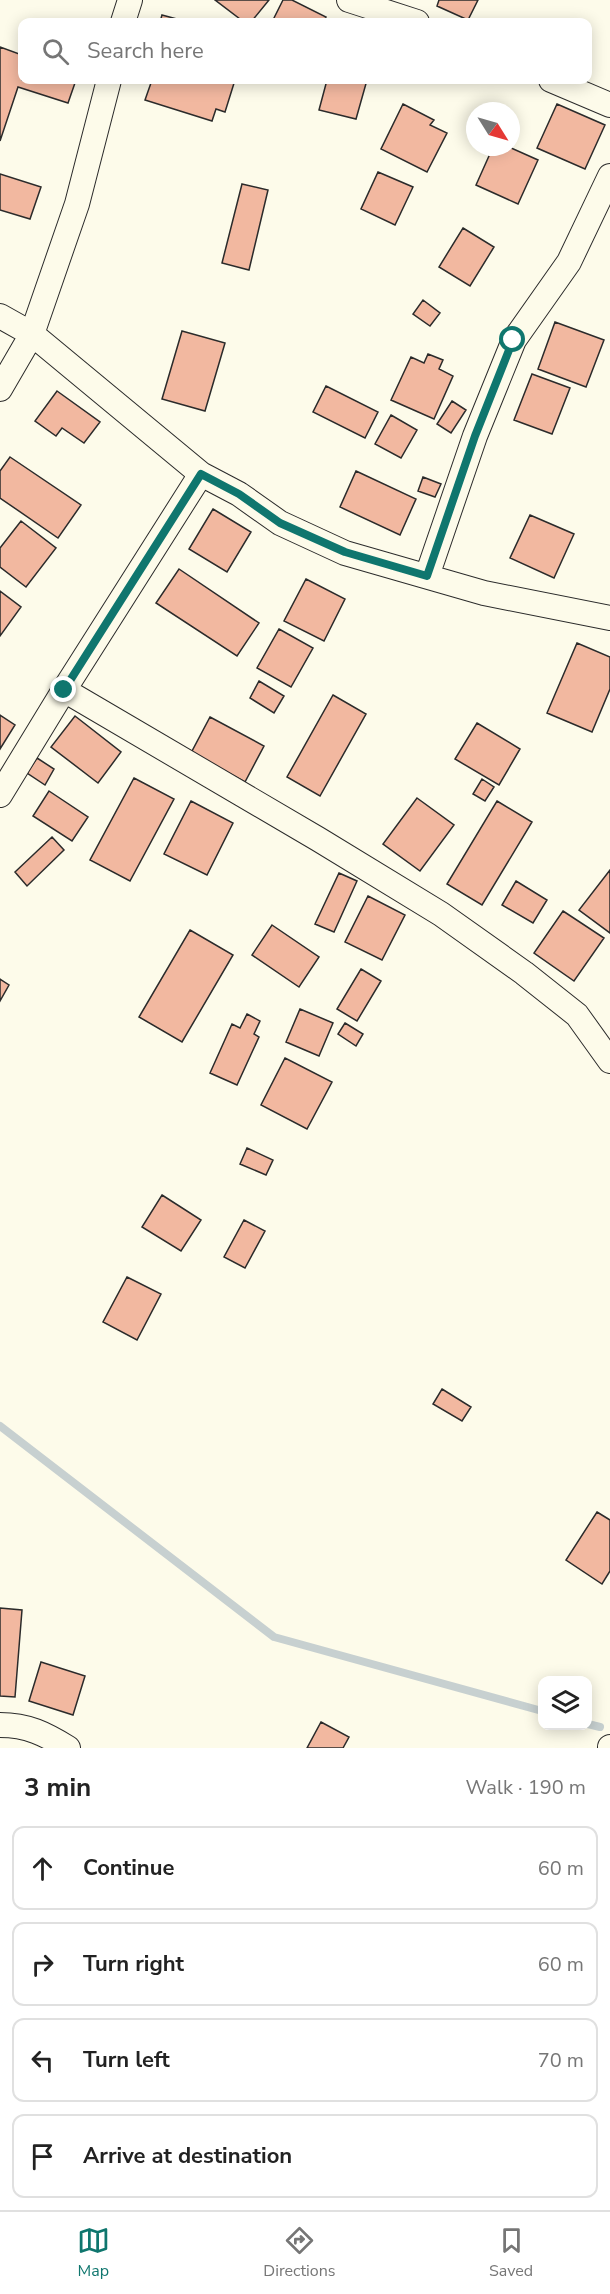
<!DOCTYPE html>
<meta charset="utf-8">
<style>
body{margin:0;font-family:"Nunito Sans",sans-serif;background:#f6f6f6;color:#222}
.controls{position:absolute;right:18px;bottom:18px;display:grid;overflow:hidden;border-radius:12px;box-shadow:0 3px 15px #0003}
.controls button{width:54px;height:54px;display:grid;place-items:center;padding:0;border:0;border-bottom:2px solid #e0e0e0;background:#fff;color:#222;font:30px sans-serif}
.compass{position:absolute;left:466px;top:102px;width:54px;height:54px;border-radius:50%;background:#fff;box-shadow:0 3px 15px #0003;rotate:127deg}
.stop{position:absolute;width:18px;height:18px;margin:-14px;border:4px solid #0f766e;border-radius:50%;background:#fff}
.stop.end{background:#0f766e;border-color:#fff;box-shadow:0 2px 6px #0008}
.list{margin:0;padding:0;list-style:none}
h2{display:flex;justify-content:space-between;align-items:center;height:78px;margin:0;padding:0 24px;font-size:26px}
h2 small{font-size:20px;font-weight:400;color:#767676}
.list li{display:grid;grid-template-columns:39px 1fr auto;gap:18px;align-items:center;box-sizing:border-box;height:84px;margin:0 12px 12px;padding:0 12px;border:2px solid #e0e0e0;border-radius:12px}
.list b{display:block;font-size:22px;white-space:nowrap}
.list em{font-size:20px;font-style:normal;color:#767676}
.icon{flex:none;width:33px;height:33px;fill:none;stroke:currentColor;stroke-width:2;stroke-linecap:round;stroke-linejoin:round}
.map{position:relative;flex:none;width:610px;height:1748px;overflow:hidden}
.search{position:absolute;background:#fff;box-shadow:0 3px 15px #0003;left:18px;right:18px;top:18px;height:66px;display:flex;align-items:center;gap:15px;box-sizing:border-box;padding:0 21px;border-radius:12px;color:#767676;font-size:22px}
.sheet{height:462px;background:#fff}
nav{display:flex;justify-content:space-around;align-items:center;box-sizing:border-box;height:84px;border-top:2px solid #e0e0e0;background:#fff;font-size:16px;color:#767676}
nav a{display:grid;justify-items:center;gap:3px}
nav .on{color:#0f766e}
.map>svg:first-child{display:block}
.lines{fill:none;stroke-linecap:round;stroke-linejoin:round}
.stream{stroke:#c7d0d0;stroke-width:8}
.building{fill:#f2b8a0;stroke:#2b2b2b;stroke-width:1.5}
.minor-casing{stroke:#2b2b2b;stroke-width:26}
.minor{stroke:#fdfbea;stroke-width:24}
.route{stroke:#0f766e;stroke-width:8}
</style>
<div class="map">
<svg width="610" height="1748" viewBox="0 0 610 1748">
<rect width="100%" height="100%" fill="#fdfbea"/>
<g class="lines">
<path class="stream" d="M0 1426 274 1637 542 1711
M588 1724 600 1727"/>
</g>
<path class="building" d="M215 0H269L251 22H244Z
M283 0H292L326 17 323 22H272Z
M439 0H478L468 20 437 6Z
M162 15 188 22H160Z
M0 47 22 55V80H76L68 103 18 87 0 141Z
M152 80H235L225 112 216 109 212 121 145 100Z
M327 80H367L356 119 319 110Z
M403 104 434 120 430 125 447 133 427 172 381 149Z
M557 104 605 125 585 169 537 148Z
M493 147H509L538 160 518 204 476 185Z
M378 172 413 187 395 225 361 209Z
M0 174 41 187 30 219 0 210Z
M242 184 268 190 249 270 222 263Z
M463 228 494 247 470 286 439 267Z
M423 300 440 313 430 326 413 314Z
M555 322 604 340 586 387 538 369Z
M182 331 225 343 205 411 162 399Z
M428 354 443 360 439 369 453 376 434 419 391 400 411 357 424 363Z
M532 374 570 388 552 434 514 420Z
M326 386 378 412 365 438 313 412Z
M57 391 100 422 84 443 62 428 56 436 35 421Z
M452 401 466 410 451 433 437 424Z
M391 415 417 430 401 458 375 444Z
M10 457 81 505 58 538 0 498V471Z
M356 471 416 499 400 535 340 507Z
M423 477 441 484 435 497 418 491Z
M213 509 251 532 227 572 189 549Z
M530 515 574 534 554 578 510 558Z
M21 521 56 548 26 587 0 567V548Z
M179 569 259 623 237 656 156 603Z
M306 579 345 599 324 641 284 621Z
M0 591 21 607 0 636Z
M279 629 313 648 291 687 257 668Z
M577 643 610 657V689L592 732 547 713Z
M259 681 284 696 274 713 250 698Z
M333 695 366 714 320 796 287 777Z
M0 715 15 725 0 749Z
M75 716 121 752 98 783 51 747Z
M210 717 264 746 245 782 191 753Z
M477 723 520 749 499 785 455 759Z
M37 758 54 769 45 785 27 773Z
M134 778 174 799 130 881 90 860Z
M482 779 494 787 485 801 473 794Z
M49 791 88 817 72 841 33 816Z
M417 798 454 825 420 871 383 844Z
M191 801 233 823 207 875 164 854Z
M497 801 532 822 482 905 447 884Z
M52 837 64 850 27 886 15 872Z
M610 870V933L579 910Z
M339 873 357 881 334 932 315 924Z
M516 881 547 900 533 923 502 905Z
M368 896 405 915 382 960 345 942Z
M563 911 604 938 574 981 534 953Z
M272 925 319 957 299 987 252 955Z
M190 930 233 955 182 1042 139 1017Z
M361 969 381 981 357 1021 337 1009Z
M0 979 9 985 0 1001Z
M300 1009 333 1023 319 1056 286 1042Z
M247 1014 260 1021 254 1034 259 1037 237 1085 210 1073 232 1024 240 1028Z
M345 1023 363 1034 356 1046 338 1034Z
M285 1058 332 1082 307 1129 261 1105Z
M247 1148 273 1160 266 1175 240 1164Z
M162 1195 201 1220 181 1251 142 1227Z
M244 1220 265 1231 245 1268 224 1257Z
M127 1277 161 1294 137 1340 103 1322Z
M442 1389 471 1407 462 1421 433 1404Z
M597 1512 610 1520V1571L602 1584 566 1560Z
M0 1608 22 1610 15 1697 0 1696Z
M41 1662 85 1676 73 1715 29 1701Z
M321 1722 349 1737 343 1748H307Z"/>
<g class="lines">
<g class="minor-casing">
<path id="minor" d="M349 0 417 22
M123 22 130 0
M551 80 610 105
M0 316 32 334 201 474 239 494 280 523 345 553 484 593 610 618
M0 389 32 334 77 204 109 80
M427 576 475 436 514 340 569 262 610 176
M64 690 318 839 441 914 524 973 577 1015 610 1061
M0 795 64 690 201 474
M0 1725C28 1725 45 1734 68 1748
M610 1748V1747"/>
</g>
<use href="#minor" class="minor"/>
</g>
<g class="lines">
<path class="route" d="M64 690 201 474 239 494 280 523 345 552 427 576 475 436 513 340"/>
</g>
</svg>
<div class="controls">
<button><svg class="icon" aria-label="layers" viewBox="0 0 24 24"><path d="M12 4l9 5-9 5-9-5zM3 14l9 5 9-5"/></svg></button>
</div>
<svg class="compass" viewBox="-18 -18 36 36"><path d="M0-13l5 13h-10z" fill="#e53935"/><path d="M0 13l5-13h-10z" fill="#767676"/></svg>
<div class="stop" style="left:513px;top:340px"></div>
<div class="stop end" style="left:64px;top:690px"></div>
<div class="search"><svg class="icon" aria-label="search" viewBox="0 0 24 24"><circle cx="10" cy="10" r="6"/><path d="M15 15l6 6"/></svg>Search here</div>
</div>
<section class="sheet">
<h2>3 min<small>Walk · 190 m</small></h2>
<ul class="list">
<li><svg class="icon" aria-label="ahead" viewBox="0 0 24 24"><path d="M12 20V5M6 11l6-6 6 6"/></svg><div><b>Continue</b></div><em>60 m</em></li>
<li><svg class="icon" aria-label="right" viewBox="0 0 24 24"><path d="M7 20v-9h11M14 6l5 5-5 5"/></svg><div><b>Turn right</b></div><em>60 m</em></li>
<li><svg class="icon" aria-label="left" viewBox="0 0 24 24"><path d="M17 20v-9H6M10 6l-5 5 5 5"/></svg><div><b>Turn left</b></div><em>70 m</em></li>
<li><svg class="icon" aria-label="arrive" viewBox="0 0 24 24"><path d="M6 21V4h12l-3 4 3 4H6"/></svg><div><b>Arrive at destination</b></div></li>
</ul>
</section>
<nav>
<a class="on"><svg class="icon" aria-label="map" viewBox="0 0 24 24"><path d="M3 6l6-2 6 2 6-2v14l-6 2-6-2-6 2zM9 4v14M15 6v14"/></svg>Map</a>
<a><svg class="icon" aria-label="directions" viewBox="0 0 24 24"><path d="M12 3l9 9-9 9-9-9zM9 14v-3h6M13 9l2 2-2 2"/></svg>Directions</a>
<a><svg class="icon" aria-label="saved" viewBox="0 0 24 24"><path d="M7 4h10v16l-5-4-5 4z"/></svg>Saved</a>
</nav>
